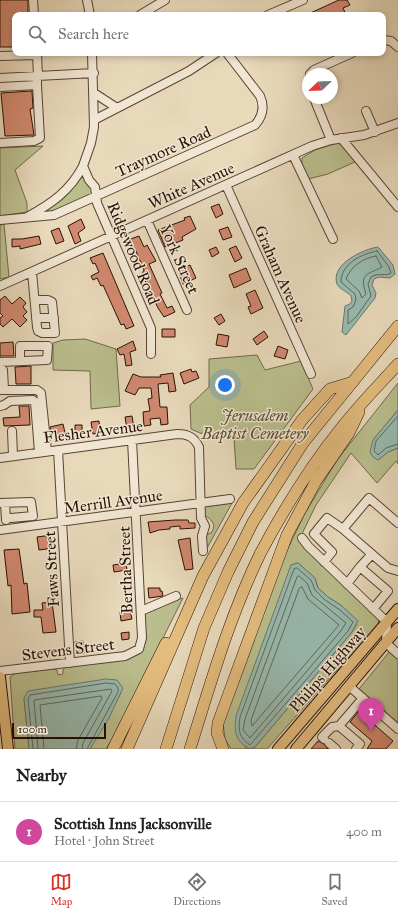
<!DOCTYPE html>
<meta charset="utf-8">
<style>
body{margin:0;font-family:"IM FELL Great Primer",serif;background:#f6f6f6;color:#202124}
.compass{position:absolute;left:302px;top:68px;width:36px;height:36px;border-radius:50%;background:#fff;box-shadow:0 2px 6px #0003;rotate:247deg}
.scale{position:absolute;left:12px;bottom:10px;width:94px;box-sizing:border-box;padding-left:4px;border:2px solid #291205;border-top:0;font-size:11px;line-height:14px;white-space:nowrap;color:#291205;-webkit-text-stroke:3px #f0e6d3;paint-order:stroke}
.you{position:absolute;left:225px;top:385px;width:14px;height:14px;margin:-10px;border:3px solid #fff;border-radius:50%;background:#1a73e8;box-shadow:0 0 0 6px #1a73e833}
.badge{display:grid;place-items:center;width:26px;height:26px;border-radius:50%;background:#d93025;color:#fff;font-size:13px;font-weight:700}
.pin{position:absolute;translate:-50% -33px;filter:drop-shadow(0 1px 2px #0008)}
.pin::after{content:'';position:absolute;top:21px;width:14px;height:12px;background:inherit;clip-path:polygon(0 0,100% 0,50% 100%)}
.list{margin:0;padding:0;list-style:none}
h2{display:flex;justify-content:space-between;align-items:center;height:52px;margin:0;padding:0 16px;font-size:17px}
h2 small{font-size:13px;font-weight:400;color:#757577}
.list li{display:grid;grid-template-columns:26px 1fr auto;gap:12px;align-items:center;box-sizing:border-box;height:60px;padding:0 16px;border-top:1px solid #e0e0e0}
.list b{display:block;font-size:15px;white-space:nowrap}
.list p{margin:0;font-size:13px;white-space:nowrap;color:#757577}
.list em{font-size:13px;font-style:normal;color:#757577}
.icon{flex:none;width:22px;height:22px;fill:none;stroke:currentColor;stroke-width:2;stroke-linecap:round;stroke-linejoin:round}
.map{position:relative;flex:none;width:398px;height:749px;overflow:hidden}
.search{position:absolute;background:#fff;box-shadow:0 2px 6px #0003;left:12px;right:12px;top:12px;height:44px;display:flex;align-items:center;gap:10px;box-sizing:border-box;padding:0 14px;border-radius:8px;color:#757577;font-size:15px}
.sheet{height:112px;background:#fff}
nav{display:flex;justify-content:space-around;align-items:center;box-sizing:border-box;height:56px;border-top:1px solid #e0e0e0;background:#fff;font-size:11px;color:#757577}
nav a{display:grid;justify-items:center;gap:2px}
nav .on{color:#d93025}
.map>svg:first-child{display:block}
.green{fill:#babe8d;stroke:#726849}
.water{fill:#97baaf;stroke:#6b776b}
.lines{fill:none;stroke-linecap:round;stroke-linejoin:round}
.shore{stroke:#60665a;stroke-width:1}
.building{fill:#d18970;stroke:#291205}
.minor-casing{stroke:#594432;stroke-width:10}
.major-casing{stroke:#291205;stroke-width:12}
.highway-casing{stroke:#291205;stroke-width:12}
.minor{stroke:#f0e6d3;stroke-width:8}
.major{stroke:#e4bc7e;stroke-width:10}
.highway{stroke:#e4bc7e;stroke-width:11}
.labels{text-anchor:middle;stroke-width:3;stroke-linejoin:round;paint-order:stroke}
.street-label{font-size:16px;fill:#291205;stroke:#f0e6d3}
.park-label{font-size:16px;font-style:italic;fill:#5c4e35;stroke:#f0e6d3}
</style>
<div class="map">
<svg width="398" height="749" viewBox="0 0 398 749">
<rect width="100%" height="100%" fill="#e8d9bb"/>
<filter id="stains"><feTurbulence type="fractalNoise" baseFrequency=".005" numOctaves="4"/><feColorMatrix values="0 0 0 0 .2 0 0 0 0 .09 0 0 0 0 .02 0 0 0 .5 -.17"/></filter>
<radialGradient id="worn" r=".72"><stop offset=".6" stop-color="#630" stop-opacity="0"/><stop offset="1" stop-color="#630" stop-opacity=".3"/></radialGradient>
<path class="green" d="M337 143 342 145 357 161 328 174 308 179 302 165V158L315 150Z
M43 146 15 170 27 203V212L0 216V148Z
M82 176 88 182 92 191 91 195 51 213 46 212 47 210 64 198Z
M4 224 9 277 0 279V225Z
M85 339 116 349 120 406 91 409 90 371 53 370V343L63 340Z
M257 355 265 370 301 361 313 389 254 469H236L234 439 200 433 191 429 190 405 209 387V359Z
M398 383V410L373 440 378 460 388 452 398 448V464L396 461 377 483 351 453 316 505 299 540 379 618 378 625 346 664 335 672 267 749H251L255 747 352 632 357 624 342 606 328 597 318 588 315 578 298 563 291 565 245 747 250 749H231L225 739 223 723 285 555 304 515 337 460Z
M232 503 206 550 205 535 211 533C218 523 210 520 204 514V507Z
M183 598 114 736 106 749H90L121 693 24 698 29 749H15L10 677 16 673 54 669 57 670 58 675 63 674V670L65 667 125 659 137 655 143 649 145 643 143 612Z
M390 651 398 659V725L371 702 359 689Z"/>
<path class="water" d="M378 247 393 265 395 274 390 278 379 277 374 279 372 285 376 293 375 298 346 335 342 332 345 306 350 304 352 301 351 296C348 292 339 289 337 284 330 264 364 249 378 247Z
M398 410V448L388 452 378 460 373 457 370 452 373 440Z
M298 563 315 578 318 588 328 597 342 606 358 621 352 632 255 747 250 749C235 741 234 732 236 716L291 565Z
M106 679 117 680 123 688 108 720 90 749H29L24 698 28 691Z"/>
<g class="lines">
<path class="shore" d="M377 251 389 267 391 273C385 277 379 272 371 277L368 284 371 296 356 317 348 324V310L353 307 356 300 355 294 341 282C341 264 361 254 377 251Z
M376 256 382 267C367 275 359 273 366 294L362 298 359 291 346 279C351 266 363 258 376 256Z
M398 416 376 441 374 451 378 455 386 448 398 444
M297 568 311 580 315 590 325 600 340 610 353 622 348 631 250 745C239 737 238 731 240 717L294 569Z
M299 576 307 583 312 595 346 623 340 632 250 738 243 730 245 719 297 577Z
M302 587 308 599 339 625 252 726 251 720 299 589Z
M33 749 28 699 30 695 106 683 115 684 118 688V692L87 749
M38 749 34 700 111 689 112 691 83 743 82 749
M44 749 40 705 101 696 102 698 78 740 76 749"/>
</g>
<path class="building" d="M0 0H28V15H15V47H0Z
M339 0H347L350 5 343 8 346 15H306Z
M32 91 33 108 30 109 34 135 5 136 1 93Z
M219 204 223 214 216 218 211 207Z
M190 216 196 229 182 237 183 240 165 247 158 230 185 220 184 218Z
M81 219 85 228 78 233 81 241 75 244 68 226Z
M228 227 232 237 223 240 219 230Z
M59 228 64 241 56 244 51 231Z
M39 236 41 244 20 249V246L12 247V239H22Z
M139 236 144 247 147 245 156 261 149 264 162 293 160 294 167 308 172 306 175 312 164 317 158 308 142 274 144 270 135 249 132 250 128 240Z
M236 246 242 258 235 262 229 249Z
M216 247 219 253 212 257 209 250Z
M103 253 134 326 126 329 124 324 121 325 103 285 101 286 97 278 93 280 91 276 99 272 95 263 93 264 90 258Z
M190 265 196 278 183 284 178 270Z
M246 268 251 280 234 288 229 275Z
M255 290 263 308 251 314 248 307 251 306 246 294Z
M5 296 12 304 20 297 26 303 23 307 27 312 23 316 27 320 20 327 12 319 3 327 0 324V318L3 316 0 313V300Z
M221 314 225 321 219 325 214 318Z
M162 329H175V337H162Z
M264 331 268 337 257 345 253 339Z
M218 334 229 336 227 347 216 345Z
M133 341 136 350 130 352 132 365 126 366 124 354 120 355 117 349Z
M13 342 14 356H0V343Z
M278 346 288 350 285 359 274 356Z
M31 366V384H16L15 367Z
M191 369 192 372 196 371 199 378 184 384 180 373Z
M173 373 176 391 169 392 168 383 158 384 160 407H167L168 424 161 425 160 418 150 419 151 425 144 426 143 412 150 411 148 399 152 398 151 388H139L135 395 125 391 133 374 141 377H161L160 375Z
M19 406H29L30 425 4 426 3 418 20 417Z
M132 416 134 428 127 429 125 417Z
M99 421 100 433 93 434 91 422Z
M63 424 66 437 59 439 57 431 51 433 50 427Z
M75 425H82V435H75Z
M175 520H188L189 523H195V528L180 529V526L170 527V529L159 530 150 533 148 522Z
M52 535 54 548 39 550 37 537Z
M190 538 193 569 185 570 178 540Z
M19 549 24 584 27 583 30 612 12 614 11 585 8 586 4 550Z
M126 563 127 570 114 572 113 565Z
M148 588H160V591H162L163 596 149 598Z
M52 602 56 632 43 633 41 617H34V610H43L42 603Z
M130 610 132 619 121 621 120 612Z
M129 632V639L122 640 121 633Z
M83 641 84 653 78 654 75 642Z
M359 711 393 741 386 749H367L372 741 350 722Z
M318 741 324 744 328 749H311Z"/>
<g class="lines">
<g class="minor-casing">
<path id="minor" d="M33 0 34 15
M87 0 90 15
M140 15 165 0
M268 15 303 0
M383 40 391 41 398 47
M37 53 38 77
M92 53 94 127 91 143 83 166 89 180 95 187 97 203 151 328V354
M0 56 37 55
M310 74 314 70 352 53
M0 78 94 73
M0 87 37 85V81
M94 93 117 108
M314 98 331 140
M366 111 375 132
M94 120 189 71 216 53
M341 138 398 207
M0 143 34 141 40 138 37 85
M293 155 333 239
M226 185 311 374
M27 217C51 204 70 191 83 166
M0 220 54 215 255 125C263 116 265 107 260 96L227 53
M147 220 187 310
M32 272 37 327 38 331 42 333H55L52 302 48 300H35
M0 286 312 146 331 140 364 135 398 123
M36 318H54
M0 362 47 360 48 346H20V361
M0 370H3L4 390H0
M4 390H37L41 393 47 451
M0 406 4 405 10 401 33 400 35 402 39 452
M12 431 13 456
M58 450 70 663
M0 458 177 434C188 434 194 437 199 447L201 518 205 526 202 536 203 551
M0 503 31 502 33 516 11 518
M5 503 6 520
M398 523 369 498 343 529 388 568 398 571
M0 530 230 499
M302 538 308 546 387 622 386 643 398 654
M372 554 360 567 388 591 373 609
M324 562 332 552 314 534 327 518 343 529
M347 584 360 567
M141 611 176 596
M0 671 125 656 139 649 142 638 132 440
M349 686 398 729
M324 739 322 737 332 727 339 726
M329 743 336 749
M356 749 360 744 339 726 363 698"/>
</g>
<g class="major-casing">
<path id="major" d="M0 677 8 749
M278 749 398 609
M296 749 398 628"/>
</g>
<g class="highway-casing">
<path id="highway" d="M113 749 166 643
M127 749 203 576 243 503 302 420 330 389 353 382
M166 749 204 628 228 572 253 522 303 443 398 326
M190 749C211 682 230 615 261 552 284 509 311 465 342 427 359 405 379 385 398 364
M223 749 217 733 218 723 287 535 316 481 349 433 359 412"/>
</g>
<use href="#minor" class="minor"/>
<use href="#major" class="major"/>
<use href="#highway" class="highway"/>
</g>
<g class="labels">
<g class="street-label">
<text transform="translate(163 151) rotate(-24)" y="6">Traymore Road</text>
<text transform="translate(191 185) rotate(-24)" y="6">White Avenue</text>
<text transform="translate(134 253) rotate(67)" y="6">Ridgewood Road</text>
<text transform="translate(180 259) rotate(66)" y="6">York Street</text>
<text transform="translate(281 274) rotate(66)" y="6">Graham Avenue</text>
<text transform="translate(93 431) rotate(-7)" y="6">Flesher Avenue</text>
<text transform="translate(113 501) rotate(-8)" y="6">Merrill Avenue</text>
<text transform="translate(51 569) rotate(-93)" y="6">Faws Street</text>
<text transform="translate(125 570) rotate(-92)" y="6">Bertha Street</text>
<text transform="translate(68 649) rotate(-7)" y="6">Stevens Street</text>
<text transform="translate(327 669) rotate(-49)" y="6">Philips Highway</text>
</g>
<g class="park-label">
<text x="255" y="421">Jerusalem<tspan x="255" dy="18">Baptist Cemetery</tspan></text>
</g>
</g>
<rect width="100%" height="100%" filter="url(#stains)"/>
<rect width="100%" height="100%" fill="url(#worn)"/>
</svg>
<svg class="compass" viewBox="-18 -18 36 36"><path d="M0-13l5 13h-10z" fill="#e53935"/><path d="M0 13l5-13h-10z" fill="#757577"/></svg>
<div class="scale">100 m</div>
<div class="you"></div>
<div class="pin badge" style="left:371px;top:731px;background:#d1479c">1</div>
<div class="search"><svg class="icon" aria-label="search" viewBox="0 0 24 24"><circle cx="10" cy="10" r="6"/><path d="M15 15l6 6"/></svg>Search here</div>
</div>
<section class="sheet">
<h2>Nearby<small></small></h2>
<ul class="list">
<li><span class="badge" style="background:#d1479c">1</span><div><b>Scottish Inns Jacksonville</b><p>Hotel · John Street</p></div><em>400 m</em></li>
</ul>
</section>
<nav>
<a class="on"><svg class="icon" aria-label="map" viewBox="0 0 24 24"><path d="M3 6l6-2 6 2 6-2v14l-6 2-6-2-6 2zM9 4v14M15 6v14"/></svg>Map</a>
<a><svg class="icon" aria-label="directions" viewBox="0 0 24 24"><path d="M12 3l9 9-9 9-9-9zM9 14v-3h6M13 9l2 2-2 2"/></svg>Directions</a>
<a><svg class="icon" aria-label="saved" viewBox="0 0 24 24"><path d="M7 4h10v16l-5-4-5 4z"/></svg>Saved</a>
</nav>
